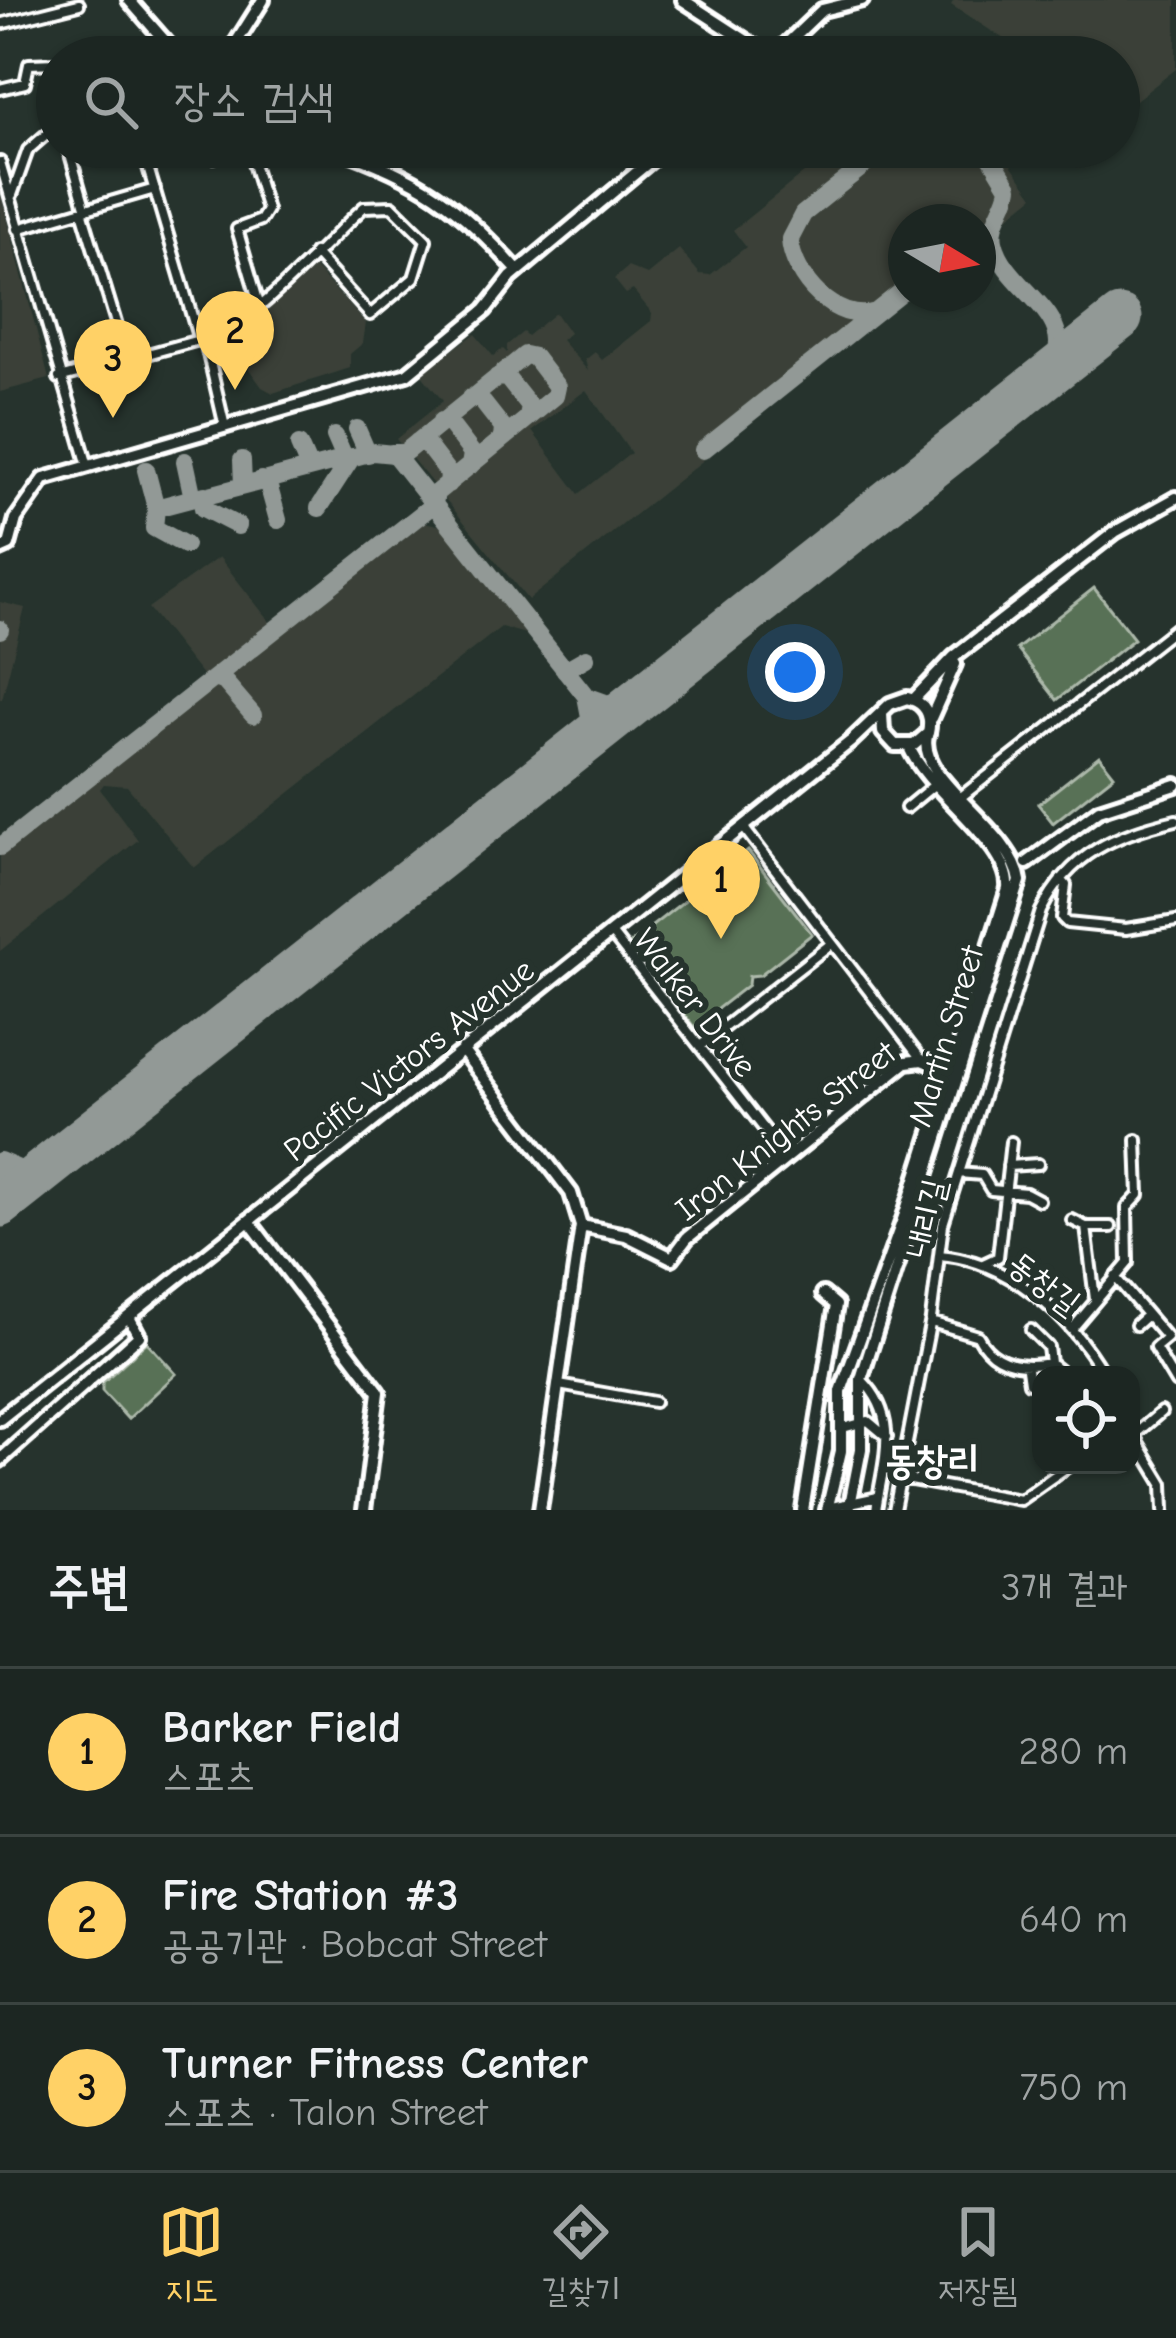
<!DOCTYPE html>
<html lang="ko">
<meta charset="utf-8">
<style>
body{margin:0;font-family:"Comic Neue","Poor Story",sans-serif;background:#252e2a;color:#f1f3f6}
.controls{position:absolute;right:36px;bottom:36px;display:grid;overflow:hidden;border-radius:24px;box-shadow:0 3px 9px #0004}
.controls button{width:108px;height:108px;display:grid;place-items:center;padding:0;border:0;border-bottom:3px solid #3a4340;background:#1c2622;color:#f1f3f6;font:60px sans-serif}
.compass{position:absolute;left:888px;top:204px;width:108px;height:108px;border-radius:50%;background:#1c2622;box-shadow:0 3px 9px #0004;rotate:100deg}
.you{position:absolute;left:795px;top:672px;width:42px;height:42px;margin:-30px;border:9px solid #fff;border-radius:50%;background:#1a73e8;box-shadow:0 0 0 18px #1a73e833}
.badge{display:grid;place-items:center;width:78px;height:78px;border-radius:50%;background:#ffd166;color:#111;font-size:39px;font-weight:700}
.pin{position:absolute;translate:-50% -99px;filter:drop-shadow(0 3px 6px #0008)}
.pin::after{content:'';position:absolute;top:63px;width:42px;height:36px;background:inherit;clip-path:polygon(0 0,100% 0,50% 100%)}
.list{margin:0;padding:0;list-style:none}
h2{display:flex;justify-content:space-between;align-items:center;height:156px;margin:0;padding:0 48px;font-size:51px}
h2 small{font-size:39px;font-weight:400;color:#a0a5a5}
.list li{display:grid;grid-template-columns:78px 1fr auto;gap:36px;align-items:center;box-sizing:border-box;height:168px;padding:0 48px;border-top:3px solid #3a4340}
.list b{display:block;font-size:45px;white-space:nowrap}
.list p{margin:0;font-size:39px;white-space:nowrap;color:#a0a5a5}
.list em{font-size:39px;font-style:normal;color:#a0a5a5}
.icon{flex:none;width:66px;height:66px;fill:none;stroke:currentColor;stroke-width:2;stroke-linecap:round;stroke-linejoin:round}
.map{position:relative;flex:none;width:1176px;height:1510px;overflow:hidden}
.search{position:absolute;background:#1c2622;box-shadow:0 3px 9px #0004;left:36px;right:36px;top:36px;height:132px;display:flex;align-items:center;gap:30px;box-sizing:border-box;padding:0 42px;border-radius:66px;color:#a0a5a5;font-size:45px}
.sheet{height:660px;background:#1c2622}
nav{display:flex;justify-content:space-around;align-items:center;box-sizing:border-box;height:168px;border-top:3px solid #3a4340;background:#1c2622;font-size:33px;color:#a0a5a5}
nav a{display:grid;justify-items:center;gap:6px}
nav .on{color:#ffd166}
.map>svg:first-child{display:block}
.built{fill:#3a4138;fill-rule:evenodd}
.green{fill:#597156;stroke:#acb8aa;stroke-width:3}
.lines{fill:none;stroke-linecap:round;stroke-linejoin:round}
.taxiway{stroke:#929996;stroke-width:18}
.runway{stroke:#929996;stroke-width:45}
.street-casing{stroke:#fff;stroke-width:16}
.secondary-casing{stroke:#fff;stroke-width:20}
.street{stroke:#26332d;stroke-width:8}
.secondary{stroke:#26332d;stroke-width:10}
.labels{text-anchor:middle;stroke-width:12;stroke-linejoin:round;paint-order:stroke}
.street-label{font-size:33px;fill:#fff;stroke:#26332d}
.quarter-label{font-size:39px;font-weight:bold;fill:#fff;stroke:#26332d}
</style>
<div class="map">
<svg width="1176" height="1510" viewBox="0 0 1176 1510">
<rect width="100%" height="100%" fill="#26332d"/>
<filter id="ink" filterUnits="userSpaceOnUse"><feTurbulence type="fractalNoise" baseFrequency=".00833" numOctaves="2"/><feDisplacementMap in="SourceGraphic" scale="24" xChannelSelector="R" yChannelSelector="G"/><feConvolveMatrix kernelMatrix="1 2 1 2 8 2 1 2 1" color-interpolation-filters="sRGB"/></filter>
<g filter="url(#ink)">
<path class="built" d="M954 0H1176V69L1119 113V57H1032L951 5Z
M836 147H998L1034 196 978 241V222H906V294H912L528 600 396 439 443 401 420 373 475 334 493 356 503 349 507 353V345L523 332 527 336 555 313 569 333 561 340 588 371 585 360 595 352 602 360 651 321 652 313 633 290 626 294 614 279 628 267 647 275 679 249 700 274 710 275 746 247 733 230ZM586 390 631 453 579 494 532 431Z
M0 191 49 379 0 392Z
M313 266 366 323 363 343 350 354V368L273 393 262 387 233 347 241 340 238 330Z
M420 521 450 528 531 630 525 634 501 627 194 868 127 786 104 784 100 789 138 840 0 951V855Z
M219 557 270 622 203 677 148 608Z
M0 602 25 608 2 699H0Z"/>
<path class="green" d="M1094 588 1134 639 1057 700 1017 649Z
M1099 756 1114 775 1053 823 1038 804Z
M748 851 812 934 760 975 749 976 748 985 694 1027 629 944Z
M147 1342 176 1374 128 1419 102 1391V1383Z"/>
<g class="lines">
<path class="taxiway" d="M985 147 1009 187C1007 206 990 221 994 241 1005 294 1094 317 1042 381
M876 312C836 325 792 277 790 239L803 214 887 147
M497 377 507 378 530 407 528 417
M470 398 481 400 503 428 502 439
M441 421 449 423 472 453 470 466
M357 429 368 454
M335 436 345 459
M417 442 426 444 449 474 448 484
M299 445 309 468
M703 450 906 288
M242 460 243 486
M185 461 193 498
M146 470 156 508
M261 480 268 484 278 520
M319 508 352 457
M238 526 203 508 202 497 373 452 394 454 586 696 591 722 576 749
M185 545 154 528 156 508 205 495
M0 629V630
M565 670 586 658
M215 679 224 681 253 715
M586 696 614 706 639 699
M0 847 434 504 436 493 555 396 557 387 534 357 525 355 404 453H392
M0 1161 23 1171 57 1160
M0 1162 4 1184 0 1199"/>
<path class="runway" d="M0 1205 1120 318"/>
<g class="street-casing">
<path id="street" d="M0 24 79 4
M0 89 25 83 29 64 57 63
M68 147 86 210
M142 147 199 340 205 341 225 427
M212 147 214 157 245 147
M248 147 267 210 261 220 237 229 259 304
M0 162 88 466
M12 195 28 150 57 125
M82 211 127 359
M18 229 155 189
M205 341C248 330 328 240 364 207L392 206 426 240 414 278 370 315 314 253
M59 378 199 340
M961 797 1176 628
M906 808 934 785
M743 827 921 1059
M1061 879 1066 885 1062 918 1067 923 1126 929 1176 921
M611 933 787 1158
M700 1046 832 943
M1008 1166 1038 1164
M959 1173 982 1175 991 1190 1026 1193 1039 1200
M1072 1220 1086 1227
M939 1255C1008 1260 1071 1317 1104 1375
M983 1264 998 1257 1011 1142
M1115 1277 1167 1338 1155 1348 1176 1383
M1095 1299 1086 1227H1111
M931 1322 978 1336C993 1365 1022 1368 1050 1363L1065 1375
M1136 1325 1146 1316
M1072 1329 1128 1263 1127 1208 1139 1195 1137 1140
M1031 1330 1048 1347 1050 1363
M1027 1369 1029 1383
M862 1380C901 1419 883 1462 876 1510
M559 1385 654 1402
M843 1428 868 1421 887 1437
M1131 1431 1163 1484 1164 1510
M1134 1435 1161 1412
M900 1478 1020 1500 1070 1465
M827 1508 878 1497
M894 1510 931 1319 943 1224 1041 911C1070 853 1116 834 1176 820"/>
</g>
<g class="secondary-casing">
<path id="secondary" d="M129 0 179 57
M683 0 771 57
M227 57 263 0
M773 57 822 10 862 0
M333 147C423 179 455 202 518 271
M0 549 9 545 16 519 44 479 407 374 485 310 511 277 667 147
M914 699 954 657 1115 532 1176 498
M931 718 955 664
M1027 863 1099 810 1176 785
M462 1050 571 1193 581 1226 540 1510
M249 1221 379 1392 364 1510
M581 1226 626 1235 672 1258 687 1238 906 1062 922 1060 952 1072
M0 1419 850 742 890 704 907 698C925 702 932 715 928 733L914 745H895L883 732 882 714
M0 1460 139 1336 129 1317
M803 1510 836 1305 823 1294
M827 1510 841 1451V1391L904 1217 1008 889C1012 844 928 792 909 747
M849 1510 861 1449V1379L1020 881C1013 830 916 780 927 736"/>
</g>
<use href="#street" class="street"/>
<use href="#secondary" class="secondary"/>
</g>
</g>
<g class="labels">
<g class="street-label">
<text transform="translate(696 1002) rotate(52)" y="12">Walker Drive</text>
<text transform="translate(945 1036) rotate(-73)" y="12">Martin Street</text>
<text transform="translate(408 1059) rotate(-38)" y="12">Pacific Victors Avenue</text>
<text transform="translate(785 1130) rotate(-38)" y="12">Iron Knights Street</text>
<text transform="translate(925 1218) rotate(-77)" y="12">내리길</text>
<text transform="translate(1045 1282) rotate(37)" y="12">동창길</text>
</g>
<g class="quarter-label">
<text x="932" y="1473">동창리</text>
</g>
</g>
</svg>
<div class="controls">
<button><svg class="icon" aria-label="locate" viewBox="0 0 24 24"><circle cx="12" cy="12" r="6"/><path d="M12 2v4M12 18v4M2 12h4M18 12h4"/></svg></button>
</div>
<svg class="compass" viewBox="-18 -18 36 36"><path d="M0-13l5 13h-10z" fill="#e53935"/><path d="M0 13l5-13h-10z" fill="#a0a5a5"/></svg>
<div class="you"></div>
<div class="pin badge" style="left:721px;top:939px">1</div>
<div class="pin badge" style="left:235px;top:390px">2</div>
<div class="pin badge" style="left:113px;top:418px">3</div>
<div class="search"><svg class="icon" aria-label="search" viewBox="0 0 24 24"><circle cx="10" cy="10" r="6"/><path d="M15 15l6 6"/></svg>장소 검색</div>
</div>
<section class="sheet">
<h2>주변<small>3개 결과</small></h2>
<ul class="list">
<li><span class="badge">1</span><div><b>Barker Field</b><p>스포츠</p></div><em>280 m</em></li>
<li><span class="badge">2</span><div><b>Fire Station #3</b><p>공공기관 · Bobcat Street</p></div><em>640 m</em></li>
<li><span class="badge">3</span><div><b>Turner Fitness Center</b><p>스포츠 · Talon Street</p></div><em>750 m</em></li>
</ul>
</section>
<nav>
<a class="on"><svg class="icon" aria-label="map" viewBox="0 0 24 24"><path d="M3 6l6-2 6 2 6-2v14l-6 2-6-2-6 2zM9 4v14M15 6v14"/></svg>지도</a>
<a><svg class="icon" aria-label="directions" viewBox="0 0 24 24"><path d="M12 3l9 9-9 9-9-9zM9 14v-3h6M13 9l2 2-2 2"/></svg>길찾기</a>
<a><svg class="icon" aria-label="saved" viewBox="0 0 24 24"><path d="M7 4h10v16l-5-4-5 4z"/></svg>저장됨</a>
</nav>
